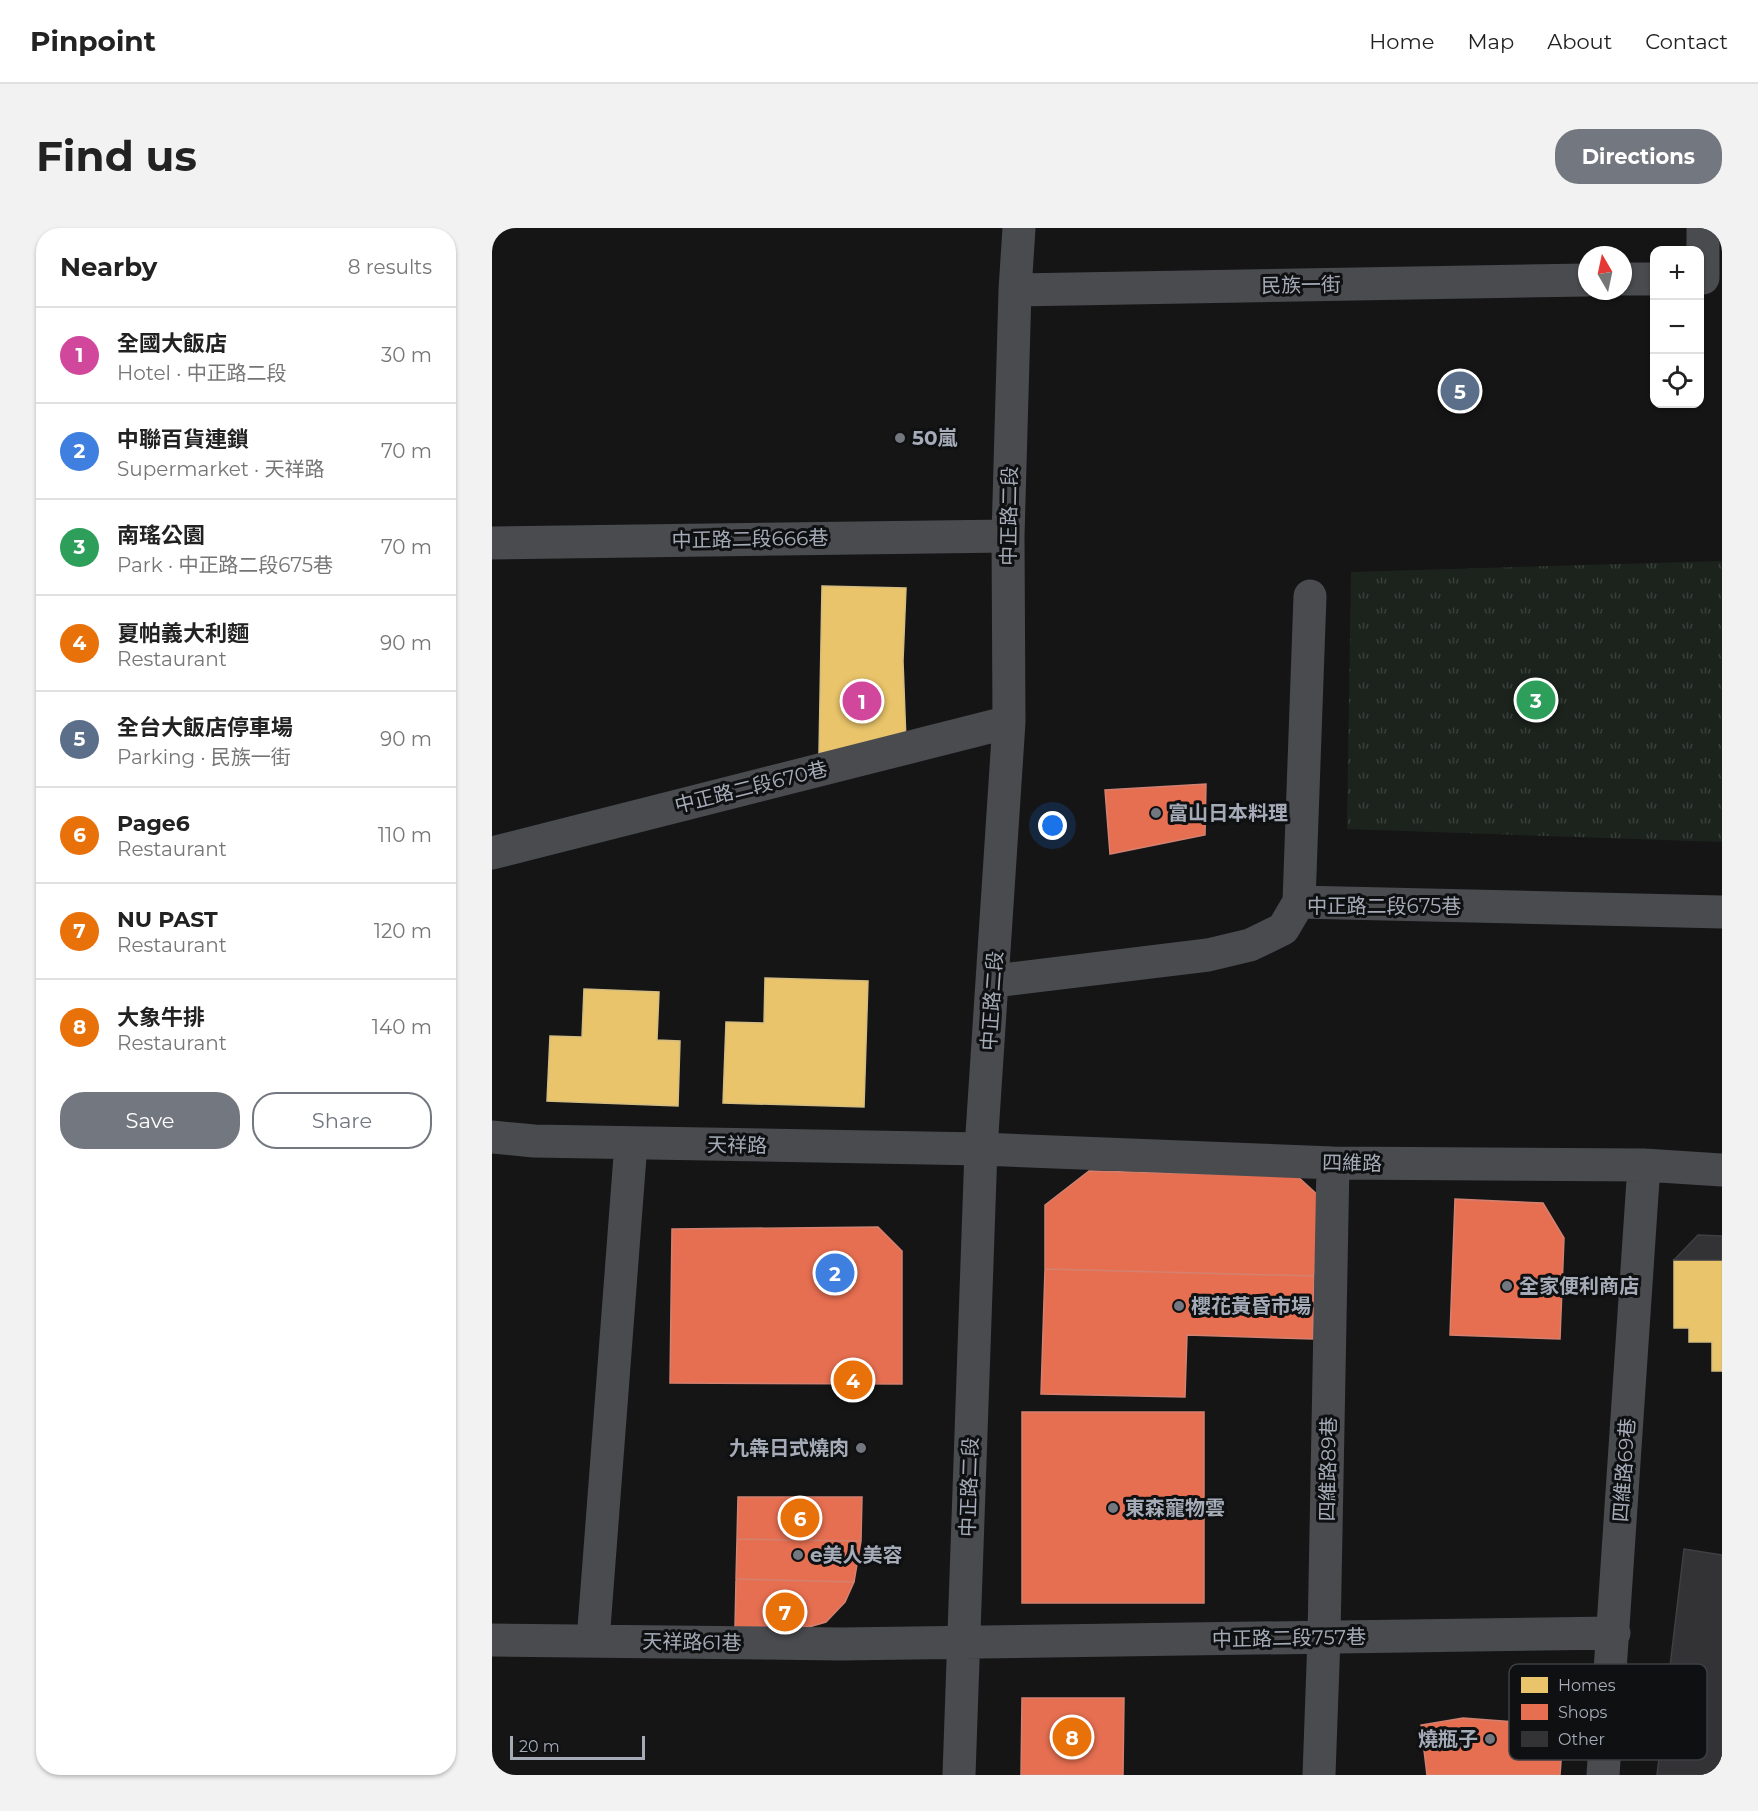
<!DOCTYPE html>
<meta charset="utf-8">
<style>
body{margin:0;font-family:Montserrat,"Noto Sans TC",sans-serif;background:#f2f2f2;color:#222}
.controls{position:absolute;right:18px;top:18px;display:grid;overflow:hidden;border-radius:12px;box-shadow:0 2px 4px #0004}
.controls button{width:54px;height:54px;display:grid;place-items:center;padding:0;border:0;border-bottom:2px solid #e0e0e0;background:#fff;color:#222;font:30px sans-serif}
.compass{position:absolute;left:1086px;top:18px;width:54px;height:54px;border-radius:50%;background:#fff;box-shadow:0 2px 4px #0004;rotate:351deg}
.scale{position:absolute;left:18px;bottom:15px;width:135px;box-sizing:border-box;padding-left:6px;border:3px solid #a5acb8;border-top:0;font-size:16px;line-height:21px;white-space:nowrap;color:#a5acb8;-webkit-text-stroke:4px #0f1012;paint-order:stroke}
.you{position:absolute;left:561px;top:598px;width:21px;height:21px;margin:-15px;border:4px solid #fff;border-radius:50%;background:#1a73e8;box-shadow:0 0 0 9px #1a73e833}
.badge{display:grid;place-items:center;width:39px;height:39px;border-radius:50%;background:#73777f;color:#fff;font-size:20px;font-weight:700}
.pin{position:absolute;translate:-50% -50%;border:3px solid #fff;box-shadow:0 2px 6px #0006}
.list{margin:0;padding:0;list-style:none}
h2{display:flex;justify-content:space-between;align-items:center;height:78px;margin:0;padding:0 24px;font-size:26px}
h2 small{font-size:20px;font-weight:400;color:#767676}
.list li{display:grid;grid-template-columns:39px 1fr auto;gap:18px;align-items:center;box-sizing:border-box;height:96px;padding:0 24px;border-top:2px solid #e0e0e0}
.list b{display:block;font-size:22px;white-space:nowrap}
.list p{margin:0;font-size:20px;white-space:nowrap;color:#767676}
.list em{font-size:20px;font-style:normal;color:#767676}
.actions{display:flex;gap:12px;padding:18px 24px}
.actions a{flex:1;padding:14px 0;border:2px solid #73777f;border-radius:24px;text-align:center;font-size:21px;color:#73777f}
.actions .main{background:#73777f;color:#fff}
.icon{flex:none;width:33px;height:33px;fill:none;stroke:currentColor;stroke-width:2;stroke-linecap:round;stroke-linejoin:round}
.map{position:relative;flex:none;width:1230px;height:1547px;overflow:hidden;border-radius:24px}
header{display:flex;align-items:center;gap:36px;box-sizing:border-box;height:84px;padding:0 30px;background:#fff;border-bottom:2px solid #e0e0e0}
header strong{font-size:28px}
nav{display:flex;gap:33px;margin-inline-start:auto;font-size:21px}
.intro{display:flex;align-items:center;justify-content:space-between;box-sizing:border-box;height:144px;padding:0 36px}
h1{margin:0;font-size:42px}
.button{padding:15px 27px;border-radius:24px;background:#73777f;color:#fff;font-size:21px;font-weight:700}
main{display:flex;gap:36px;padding:0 36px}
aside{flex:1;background:#fff;border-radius:24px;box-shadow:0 2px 4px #0004}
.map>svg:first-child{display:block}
.grass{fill:url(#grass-tufts)}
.homes{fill:#e9c46a;stroke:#d5bd81;stroke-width:1.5}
.shops{fill:#e76f51;stroke:#d38170;stroke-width:1.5}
.building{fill:#333335;stroke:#3e3f42;stroke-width:1.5}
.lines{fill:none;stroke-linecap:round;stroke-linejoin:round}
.minor{stroke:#494b4f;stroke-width:33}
.poi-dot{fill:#73777f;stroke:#0f1012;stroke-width:2}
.labels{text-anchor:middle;stroke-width:6;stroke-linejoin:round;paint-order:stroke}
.street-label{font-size:20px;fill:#a5acb8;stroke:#0f1012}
.poi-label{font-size:20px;font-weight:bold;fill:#a5acb8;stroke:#0f1012;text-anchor:start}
.key{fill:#0f1012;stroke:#3c3f44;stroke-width:1.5}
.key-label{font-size:16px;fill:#a5acb8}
</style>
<header>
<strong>Pinpoint</strong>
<nav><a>Home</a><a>Map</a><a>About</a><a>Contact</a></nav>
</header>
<div class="intro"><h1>Find us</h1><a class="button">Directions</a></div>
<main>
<aside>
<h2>Nearby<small>8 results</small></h2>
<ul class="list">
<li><span class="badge" style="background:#d1479c">1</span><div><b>全國大飯店</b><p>Hotel · 中正路二段</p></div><em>30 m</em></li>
<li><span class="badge" style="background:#3f7fe0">2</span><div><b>中聯百貨連鎖</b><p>Supermarket · 天祥路</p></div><em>70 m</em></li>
<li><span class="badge" style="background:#2e9e5b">3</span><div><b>南瑤公園</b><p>Park · 中正路二段675巷</p></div><em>70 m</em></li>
<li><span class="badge" style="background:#e8710a">4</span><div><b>夏帕義大利麵</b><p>Restaurant</p></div><em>90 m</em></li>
<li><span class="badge" style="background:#5c6f8a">5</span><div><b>全台大飯店停車場</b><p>Parking · 民族一街</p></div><em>90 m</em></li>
<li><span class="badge" style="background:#e8710a">6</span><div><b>Page6</b><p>Restaurant</p></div><em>110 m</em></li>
<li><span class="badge" style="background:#e8710a">7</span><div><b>NU PAST</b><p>Restaurant</p></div><em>120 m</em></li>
<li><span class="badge" style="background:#e8710a">8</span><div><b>大象牛排</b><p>Restaurant</p></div><em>140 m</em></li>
</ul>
<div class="actions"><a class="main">Save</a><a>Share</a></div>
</aside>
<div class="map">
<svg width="1230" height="1547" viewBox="0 0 1230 1547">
<defs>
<pattern id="grass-tufts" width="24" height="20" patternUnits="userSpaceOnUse" patternTransform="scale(1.5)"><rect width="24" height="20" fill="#1b231c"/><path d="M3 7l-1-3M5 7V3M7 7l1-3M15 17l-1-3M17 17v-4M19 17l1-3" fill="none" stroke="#39403b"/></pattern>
</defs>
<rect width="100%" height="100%" fill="#151516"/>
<path class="grass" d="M1230 333V614L855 601 859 344Z"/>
<path class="homes" d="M330 358 414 360 411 433 414 513 327 525Z
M273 750 376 753 372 879 231 875 234 794 272 795Z
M92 761 167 764 165 812 188 813 186 878 55 873 58 808 90 809Z
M1182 1032H1230V1143H1220V1114H1197V1100H1182Z"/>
<path class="shops" d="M714 556 713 607 618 626 613 562Z
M597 943 805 948 828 969 822 1048 553 1041V977Z
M963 971 1051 975 1072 1010 1068 1111 958 1107Z
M386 999 410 1023V1156L178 1155 180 1001Z
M553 1041 822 1048 821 1111 695 1107 693 1169 549 1166Z
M530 1184H712V1375H530Z
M246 1269H370L369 1313 245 1311Z
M245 1311 369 1313 362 1354 244 1351Z
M244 1351 362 1354 353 1374 334 1394 317 1399H243Z
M530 1470H632L631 1547H529Z
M971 1490 1036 1495 1060 1502 1070 1520 1068 1547H935L929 1497Z"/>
<path class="building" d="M1206 1007 1230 1008V1032H1182Z
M1192 1321 1230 1327V1547H1165Z"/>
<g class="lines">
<path class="minor" d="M1211 0V50
M1131 51H1162
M523 62 1095 52
M0 315 516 308
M0 625 517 494
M807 674 818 368
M502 753 716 727 758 717 791 701 807 674 1230 684
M0 909 42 913 489 921 841 935 1152 937 1230 942
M0 1412 350 1416 1122 1405
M101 1413 139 915
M467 1547 489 921 517 494 516 308 523 62 527 0
M827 1547 832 1409 841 935
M1111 1547 1152 937"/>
</g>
<g class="poi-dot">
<circle cx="408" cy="210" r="6"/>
<circle cx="664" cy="585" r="6"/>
<circle cx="1015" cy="1058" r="6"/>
<circle cx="687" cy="1078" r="6"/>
<circle cx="369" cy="1220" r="6"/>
<circle cx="621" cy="1280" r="6"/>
<circle cx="306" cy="1327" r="6"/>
<circle cx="998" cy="1511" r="6"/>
</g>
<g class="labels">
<g class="street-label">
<text transform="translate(809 57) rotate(-1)" y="7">民族一街</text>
<text transform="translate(517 288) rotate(-89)" y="7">中正路二段</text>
<text transform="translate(258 311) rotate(-1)" y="7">中正路二段666巷</text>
<text transform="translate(259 559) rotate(-14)" y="7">中正路二段670巷</text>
<text x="892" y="685">中正路二段675巷</text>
<text transform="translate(500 773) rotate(-86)" y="7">中正路二段</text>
<text transform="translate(245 917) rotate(1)" y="7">天祥路</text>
<text transform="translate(860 935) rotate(1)" y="7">四維路</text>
<text transform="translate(836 1241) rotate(-89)" y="7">四維路89巷</text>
<text transform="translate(1132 1242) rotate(-86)" y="7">四維路69巷</text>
<text transform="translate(477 1259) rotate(-88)" y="7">中正路二段</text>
<text transform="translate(797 1410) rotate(-1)" y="7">中正路二段757巷</text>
<text transform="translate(200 1414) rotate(1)" y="7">天祥路61巷</text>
</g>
<g class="poi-label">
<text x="420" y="217">50嵐</text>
<text x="676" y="592">富山日本料理</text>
<text x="1027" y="1065">全家便利商店</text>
<text x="699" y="1085">櫻花黃昏市場</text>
<text x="357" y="1227" text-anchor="end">九犇日式燒肉</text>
<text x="633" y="1287">東森寵物雲</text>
<text x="318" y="1334">e美人美容</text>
<text x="986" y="1518" text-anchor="end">燒瓶子</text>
</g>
</g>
<rect x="1017" y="1436" width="198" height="96" rx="9" class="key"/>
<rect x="1029" y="1449" width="27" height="16" fill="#e9c46a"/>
<rect x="1029" y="1476" width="27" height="16" fill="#e76f51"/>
<rect x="1029" y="1503" width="27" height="16" fill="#333335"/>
<g class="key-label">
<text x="1066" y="1463">Homes</text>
<text x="1066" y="1490">Shops</text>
<text x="1066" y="1517">Other</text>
</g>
</svg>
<div class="controls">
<button>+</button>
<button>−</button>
<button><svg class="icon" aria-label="locate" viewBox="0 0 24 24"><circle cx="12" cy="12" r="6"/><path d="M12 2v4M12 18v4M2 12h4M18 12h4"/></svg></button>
</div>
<svg class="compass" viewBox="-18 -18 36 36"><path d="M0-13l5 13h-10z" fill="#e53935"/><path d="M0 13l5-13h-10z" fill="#767676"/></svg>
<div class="scale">20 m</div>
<div class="you"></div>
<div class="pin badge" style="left:370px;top:473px;background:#d1479c">1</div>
<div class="pin badge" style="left:343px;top:1045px;background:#3f7fe0">2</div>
<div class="pin badge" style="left:1044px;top:472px;background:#2e9e5b">3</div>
<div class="pin badge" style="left:361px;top:1152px;background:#e8710a">4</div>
<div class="pin badge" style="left:968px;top:163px;background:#5c6f8a">5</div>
<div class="pin badge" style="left:308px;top:1290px;background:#e8710a">6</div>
<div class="pin badge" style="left:293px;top:1384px;background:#e8710a">7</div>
<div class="pin badge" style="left:580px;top:1509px;background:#e8710a">8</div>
</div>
</main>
